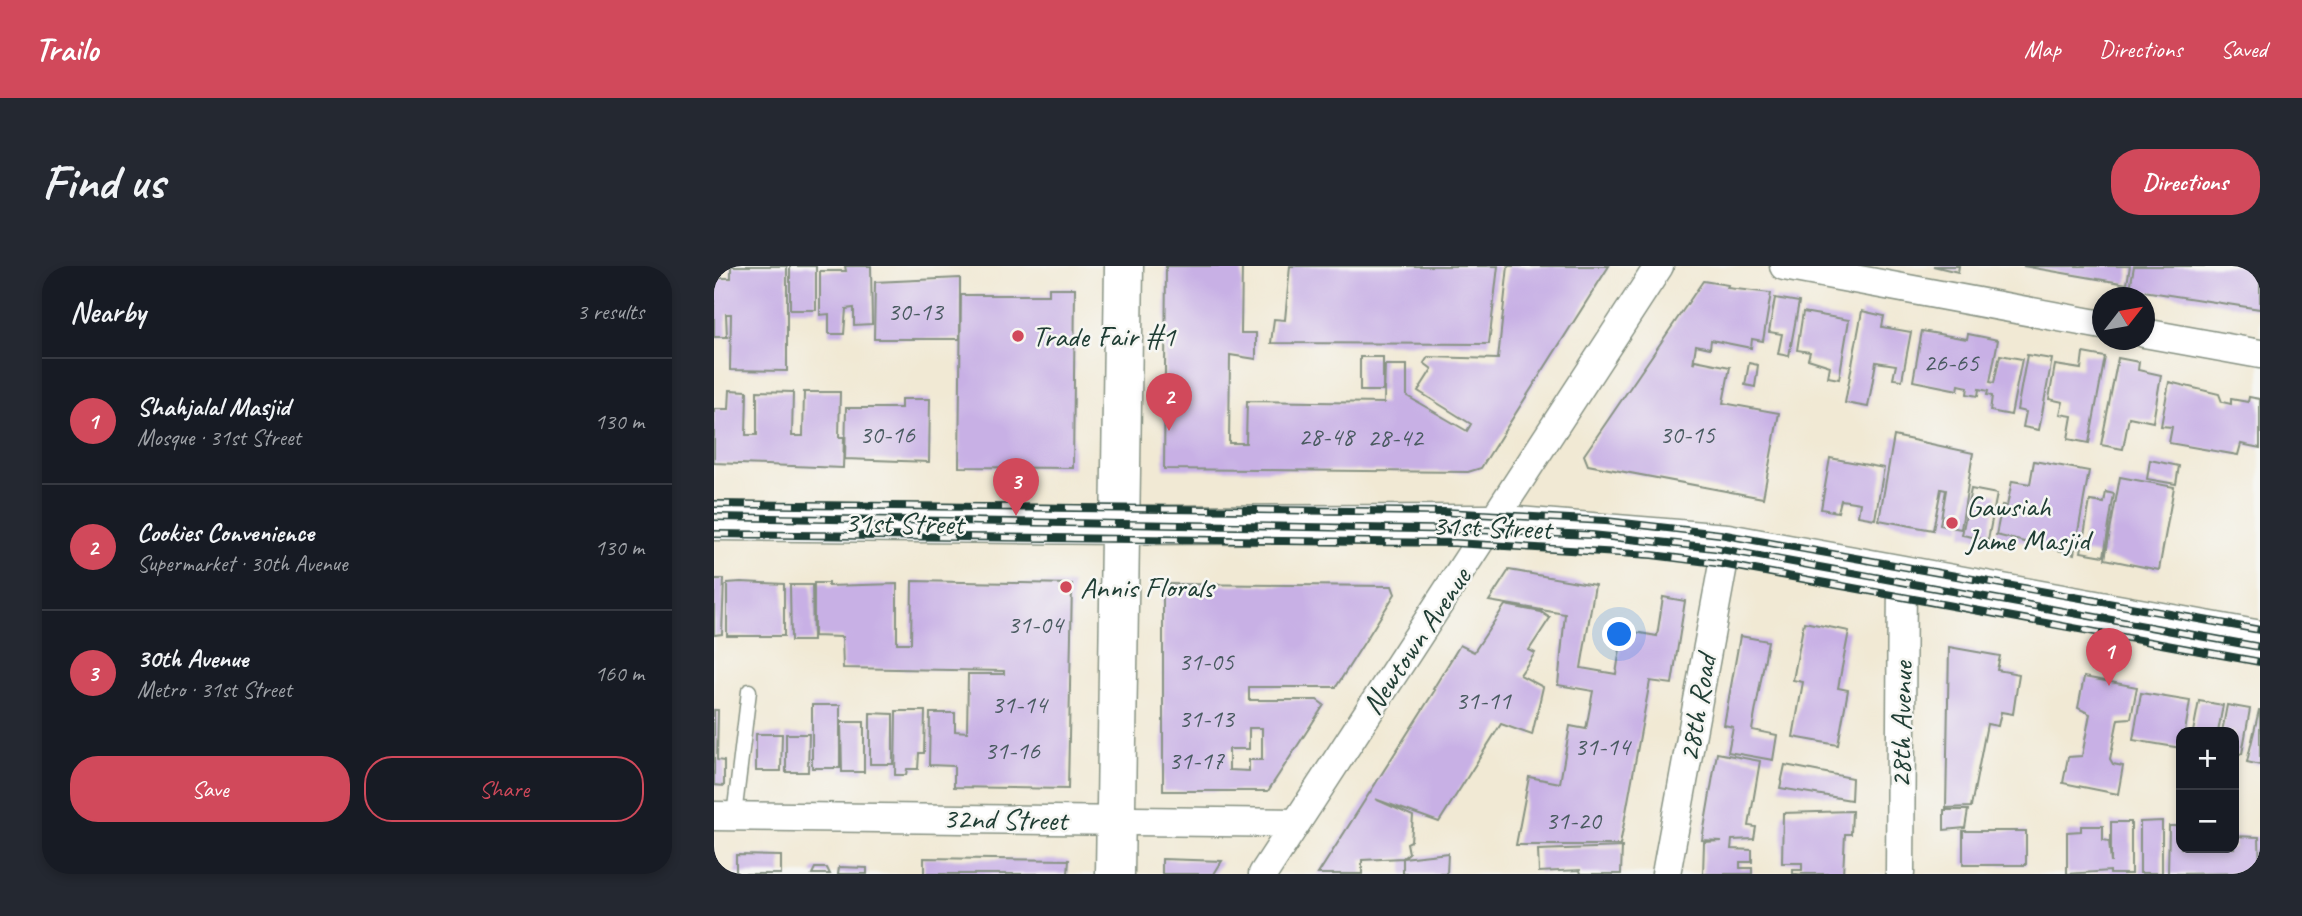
<!DOCTYPE html>
<meta charset="utf-8">
<style>
body{margin:0;font-family:Caveat,sans-serif;background:#242831;color:#f1f3f6}
.controls{position:absolute;right:21px;bottom:21px;display:grid;overflow:hidden;border-radius:14px;box-shadow:0 4px 10px #0003}
.controls button{width:63px;height:63px;display:grid;place-items:center;padding:0;border:0;border-bottom:2px solid #363941;background:#171b24;color:#f1f3f6;font:35px sans-serif}
.compass{position:absolute;left:1378px;top:21px;width:63px;height:63px;border-radius:50%;background:#171b24;box-shadow:0 4px 10px #0003;rotate:59deg}
.you{position:absolute;left:906px;top:369px;width:24px;height:24px;margin:-18px;border:5px solid #fff;border-radius:50%;background:#1a73e8;box-shadow:0 0 0 10px #1a73e833}
.badge{display:grid;place-items:center;width:46px;height:46px;border-radius:50%;background:#d1495b;color:#fff;font-size:23px;font-weight:700}
.pin{position:absolute;translate:-50% -58px;filter:drop-shadow(0 2px 4px #0008)}
.pin::after{content:'';position:absolute;top:37px;width:24px;height:21px;background:inherit;clip-path:polygon(0 0,100% 0,50% 100%)}
.list{margin:0;padding:0;list-style:none}
h2{display:flex;justify-content:space-between;align-items:center;height:91px;margin:0;padding:0 28px;font-size:30px}
h2 small{font-size:23px;font-weight:400;color:#9ea1a6}
.list li{display:grid;grid-template-columns:46px 1fr auto;gap:21px;align-items:center;box-sizing:border-box;height:126px;padding:0 28px;border-top:2px solid #363941}
.list b{display:block;font-size:26px;white-space:nowrap}
.list p{margin:0;font-size:23px;white-space:nowrap;color:#9ea1a6}
.list em{font-size:23px;font-style:normal;color:#9ea1a6}
.actions{display:flex;gap:14px;padding:21px 28px}
.actions a{flex:1;padding:16px 0;border:2px solid #d1495b;border-radius:28px;text-align:center;font-size:24px;color:#d1495b}
.actions .main{background:#d1495b;color:#fff}
.map{position:relative;flex:none;width:1546px;height:608px;overflow:hidden;border-radius:28px}
header{display:flex;align-items:center;gap:42px;box-sizing:border-box;height:98px;padding:0 35px;background:#d1495b;color:#fff}
header strong{font-size:33px}
nav{display:flex;gap:38px;margin-inline-start:auto;font-size:24px}
.intro{display:flex;align-items:center;justify-content:space-between;box-sizing:border-box;height:168px;padding:0 42px}
h1{margin:0;font-size:49px}
.button{padding:18px 32px;border-radius:28px;background:#d1495b;color:#fff;font-size:24px;font-weight:700}
main{display:flex;gap:42px;padding:0 42px}
aside{flex:1;background:#171b24;border-radius:28px;box-shadow:0 4px 10px #0003}
.map>svg:first-child{display:block}
.building{fill:#c8b0e5;fill-rule:evenodd}
.lines{fill:none;stroke-linecap:round;stroke-linejoin:round}
.lane-casing{stroke:#889384;stroke-width:17}
.street-casing{stroke:#889384;stroke-width:31}
.secondary-casing{stroke:#889384;stroke-width:41}
.lane{stroke:#fff;stroke-width:14}
.street{stroke:#fff;stroke-width:28}
.secondary{stroke:#fff;stroke-width:38}
.rail-casing{stroke:#1f3d34;stroke-width:8}
.rail{stroke:#f6f6f2;stroke-width:5;stroke-dasharray:16;stroke-linecap:butt}
.poi-dot{fill:#d1495b;stroke:#f6f6f2;stroke-width:2.5}
.labels{text-anchor:middle;stroke-width:5;stroke-linejoin:round;paint-order:stroke}
.number-label{font-size:26px;fill:#495a60}
.poi-label{font-size:30px;fill:#1f3d34;stroke:#f6f6f2;text-anchor:start}
.street-label{font-size:30px;fill:#1f3d34;stroke:#f6f6f2}
</style>
<header>
<strong>Trailo</strong>
<nav><a>Map</a><a>Directions</a><a>Saved</a></nav>
</header>
<div class="intro"><h1>Find us</h1><a class="button">Directions</a></div>
<main>
<aside>
<h2>Nearby<small>3 results</small></h2>
<ul class="list">
<li><span class="badge">1</span><div><b>Shahjalal Masjid</b><p>Mosque · 31st Street</p></div><em>130 m</em></li>
<li><span class="badge">2</span><div><b>Cookies Convenience</b><p>Supermarket · 30th Avenue</p></div><em>130 m</em></li>
<li><span class="badge">3</span><div><b>30th Avenue</b><p>Metro · 31st Street</p></div><em>160 m</em></li>
</ul>
<div class="actions"><a class="main">Save</a><a>Share</a></div>
</aside>
<div class="map">
<svg width="1546" height="608" viewBox="0 0 1546 608">
<rect width="100%" height="100%" fill="#f6f6f2"/>
<filter id="ink" filterUnits="userSpaceOnUse"><feTurbulence type="fractalNoise" baseFrequency=".0143" numOctaves="2"/><feDisplacementMap in="SourceGraphic" scale="14" xChannelSelector="R" yChannelSelector="G"/><feConvolveMatrix kernelMatrix="1 2 1 2 8 2 1 2 1" color-interpolation-filters="sRGB"/></filter>
<filter id="wash" filterUnits="userSpaceOnUse"><feTurbulence type="fractalNoise" baseFrequency=".00686" numOctaves="4" result="noise"/><feDisplacementMap in="SourceGraphic" scale="28" xChannelSelector="R" yChannelSelector="G"/><feGaussianBlur stdDeviation="1.57" result="paint"/><feColorMatrix in="noise" values="0 0 0 0 0 0 0 0 0 0 0 0 0 0 0 0 0 1.4 0 .05"/><feComposite in="paint" operator="in"/></filter>
<g filter="url(#wash)">
<rect width="100%" height="100%" fill="#f1e9d4"/>
<g id="blocks">
<path class="building" d="M17 0H73V105L16 104 17 48H12L13 71H0V12H17Z
M76 0H102V44H76Z
M131 0H157L158 58 140 59V42L132 43 130 68H115V48L106 49V5H132Z
M452 0H528L527 67H542V93L516 89 515 177H532L533 135 670 137 671 99H693V130L753 165 757 158 704 125 718 103 710 97 714 91 784 93 794 0H895L767 202 754 206 450 203Z
M576 0H784L775 78 557 77 560 53 571 54Z
M1219 0H1245L1244 6Z
M1309 0H1416L1413 18Z
M1420 0H1546V43L1416 23Z
M246 12V73H160L161 16Z
M989 15 1014 19 1013 22 1057 27 1049 75 1038 73 1037 82 997 74 996 82 982 79 979 98 981 94 1016 101 1009 137 1065 147 1049 232 874 199 870 189Z
M335 22H361L359 202 245 201 247 29H335Z
M1061 32 1085 36 1075 90 1064 88 1068 68 1055 66Z
M1148 45 1170 50 1168 61 1197 66 1188 114 1179 113 1182 99 1162 96 1154 141 1131 137Z
M1089 46 1135 54 1125 113 1114 111 1116 100 1094 93 1096 86 1083 84Z
M1208 65 1253 73 1254 68 1284 74 1276 116 1280 117 1286 89 1308 93 1297 149 1276 145 1278 130 1273 129 1274 125 1265 123 1264 130 1253 128 1254 121 1245 119 1244 124 1199 115Z
M1369 87 1391 91 1375 177 1354 173 1358 150 1346 148 1349 136 1335 133 1341 99 1367 103Z
M1313 89 1338 93 1325 164 1309 161 1312 146 1303 144Z
M646 91H669V125H646Z
M1404 92 1425 96 1424 104 1447 109 1439 156 1415 151 1409 183 1387 179Z
M1035 97 1044 99 1041 121 1031 119Z
M1455 116 1505 128 1508 136 1517 138V133L1534 136 1535 131 1546 133V182L1527 178 1524 189 1455 177 1458 161 1447 160Z
M16 124 33 125 32 169H43V125L79 126 78 170H89L90 126H126L125 171H130L129 202 0 197V143H15Z
M187 133H216L215 196 131 193 132 142H187Z
M1180 170 1259 187 1247 263 1226 259 1232 224 1227 223 1219 264 1165 254Z
M1116 192 1170 202 1161 253 1144 250 1146 237 1127 234 1124 246 1107 243Z
M1436 194 1465 200 1462 218 1433 213Z
M1320 195 1375 205 1360 288 1282 269 1288 239 1293 240 1298 215 1316 218Z
M1406 211 1460 221 1445 304 1391 293Z
M1257 223 1283 228 1274 274 1248 269Z
M1392 226 1400 228 1390 290 1367 286 1376 235 1390 237Z
M795 304 881 319 867 402 902 408 909 364 943 370 949 331 971 335 958 418 936 415 906 579H802L815 511 846 517 856 460 872 463 879 425 844 419 851 348 775 335Z
M0 313H10L8 368 0 369Z
M198 315 358 318 354 523 240 521V500L215 499 216 447H241V465L253 466 254 408H290V405L129 402 128 371 100 370V317H114V320L183 318V377H197Z
M27 316 70 318V370H13V317Z
M449 318 678 320 681 328 622 421H535V434H603L610 439 554 525H449ZM535 462H548V494H535V505L515 504V483H535Z
M76 319H98L99 375H77Z
M791 339 827 346 836 352 815 384 821 387 806 409 829 421 818 469 787 458 725 556 661 533 699 550 697 575 693 577 695 587 689 592 648 594V608H604L721 424 719 423 746 379 760 386Z
M1090 356 1135 365 1124 422 1134 424 1124 479 1079 471 1089 416 1079 414Z
M1026 370 1054 375 1038 464 1063 469 1059 494 1014 486 1019 461 1010 459Z
M1235 381 1286 390 1283 404 1305 408 1299 448 1287 446 1284 460 1273 458 1257 541 1232 542Z
M1370 411 1423 421 1417 452 1404 453 1396 493 1399 498 1409 500 1404 528 1349 517 1354 491 1368 490 1376 448 1364 442Z
M1427 427 1476 435 1471 466H1467V482L1419 474Z
M1485 435 1509 439 1504 466H1479Z
M98 439H126V502H98Z
M1513 439 1536 443 1528 488 1520 487V466H1508Z
M0 444H4L3 494 10 495V520L0 519Z
M1545 444H1546V499L1533 496Z
M182 445H211L210 487H205L204 503H193L192 509H181Z
M156 447 179 448V498H156Z
M127 456H150V506H128Z
M42 468H68L67 505H42Z
M72 468H95L94 506H72Z
M1003 487 1046 495 1035 560 1042 561 1040 573 1018 574 1017 583 1038 584V596H1026V602H1038V608H989L990 576 1008 575 988 574Z
M1071 499 1138 512 1137 534 1066 522Z
M1230 544H1254L1251 562 1230 564Z
M1138 545 1137 568H1131L1129 608H1079V604H1088V597H1068L1069 547Z
M1448 555V607H1426V556Z
M1397 556H1417V608H1396V605L1353 608V566L1367 565V560H1389V574L1395 575 1397 597Z
M1455 560H1467V582H1520V570L1545 571 1546 607 1454 608Z
M1249 565H1312V599H1249Z
M908 581 907 608H867L866 604 825 606 824 584Z
M734 587 733 608H689V592Z
M22 589 67 590V608H22Z
M210 592 355 594 354 608H210Z
M448 593 508 595 500 608H448Z
M125 601 153 602V608H124Z
M101 602H113L116 608H98Z"/>
</g>
</g>
<g filter="url(#ink)">
<use href="#blocks" fill-opacity="0" stroke="#889384" stroke-width="2"/>
<g class="lines">
<g class="lane-casing">
<path id="lane" d="M20 550 35 425"/>
</g>
<g class="street-casing">
<path id="street" d="M1070 0 1388 59
M1430 67 1546 88
M0 550 581 557
M549 608 945 0
M952 608 1013 277
M1186 608 1188 309"/>
</g>
<g class="secondary-casing">
<path id="secondary" d="M0 255 408 259 779 258 1013 277 1546 374
M401 608 410 0"/>
</g>
<use href="#lane" class="lane"/>
<use href="#street" class="street"/>
<use href="#secondary" class="secondary"/>
<g class="rail-casing">
<path id="rail" d="M0 238 730 246 892 255 1006 268 1546 364
M0 251 763 264 878 269 1001 282 1546 381
M0 268 741 277 938 289 1002 297 1546 396"/>
</g>
<use href="#rail" class="rail"/>
</g>
</g>
<g class="poi-dot">
<circle cx="304" cy="70" r="7"/>
<circle cx="1238" cy="257" r="7"/>
<circle cx="352" cy="321" r="7"/>
</g>
<g class="labels">
<g class="number-label">
<text x="201" y="54">30-13</text>
<text x="1237" y="105">26-65</text>
<text x="173" y="177">30-16</text>
<text x="973" y="177">30-15</text>
<text x="612" y="179">28-48</text>
<text x="681" y="180">28-42</text>
<text x="321" y="367">31-04</text>
<text x="492" y="404">31-05</text>
<text x="769" y="443">31-11</text>
<text x="305" y="447">31-14</text>
<text x="492" y="461">31-13</text>
<text x="888" y="489">31-14</text>
<text x="298" y="493">31-16</text>
<text x="482" y="503">31-17</text>
<text x="859" y="563">31-20</text>
</g>
<g class="poi-label">
<text x="318" y="80">Trade Fair #1</text>
<text x="1252" y="250">Gawsiah<tspan x="1252" dy="34">Jame Masjid</tspan></text>
<text x="366" y="331">Annis Florals</text>
</g>
<g class="street-label">
<text transform="translate(190 257) rotate(1)" y="10">31st Street</text>
<text transform="translate(778 261) rotate(2)" y="10">31st Street</text>
<text transform="translate(702 375) rotate(-56)" y="10">Newtown Avenue</text>
<text transform="translate(983 442) rotate(-80)" y="10">28th Road</text>
<text transform="translate(1187 459) rotate(-89)" y="10">28th Avenue</text>
<text transform="translate(291 553) rotate(1)" y="10">32nd Street</text>
</g>
</g>
</svg>
<div class="controls">
<button>+</button>
<button>−</button>
</div>
<svg class="compass" viewBox="-18 -18 36 36"><path d="M0-13l5 13h-10z" fill="#e53935"/><path d="M0 13l5-13h-10z" fill="#9ea1a6"/></svg>
<div class="you"></div>
<div class="pin badge" style="left:1395px;top:420px">1</div>
<div class="pin badge" style="left:455px;top:165px">2</div>
<div class="pin badge" style="left:302px;top:250px">3</div>
</div>
</main>
